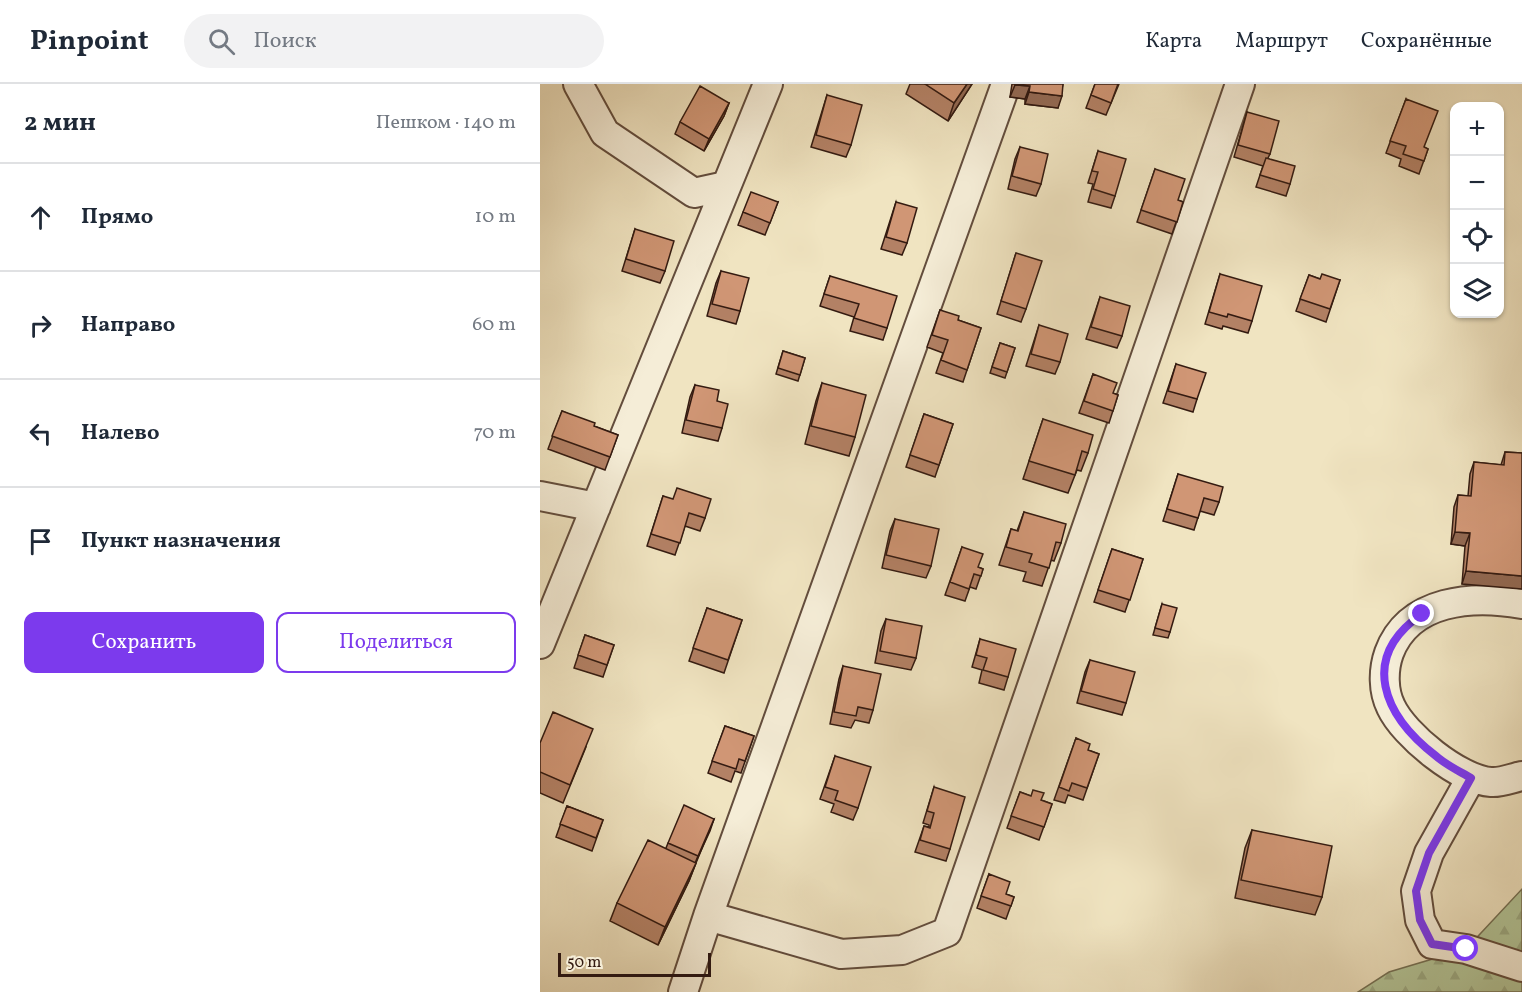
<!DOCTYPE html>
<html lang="ru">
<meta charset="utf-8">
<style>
body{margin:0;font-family:Vollkorn,serif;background:#f2f2f3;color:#1f2937}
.controls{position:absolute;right:18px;top:18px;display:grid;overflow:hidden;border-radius:12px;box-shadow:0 2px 4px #0004}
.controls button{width:54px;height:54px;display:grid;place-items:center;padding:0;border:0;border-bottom:2px solid #e0e1e3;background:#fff;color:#1f2937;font:30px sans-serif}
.scale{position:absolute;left:18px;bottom:15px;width:153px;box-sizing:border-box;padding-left:6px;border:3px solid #341b11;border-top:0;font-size:16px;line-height:21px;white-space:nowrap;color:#341b11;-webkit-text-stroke:4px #f5edd7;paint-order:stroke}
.stop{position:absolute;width:18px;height:18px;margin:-14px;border:4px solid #7c3aed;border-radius:50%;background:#fff}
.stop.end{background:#7c3aed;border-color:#fff;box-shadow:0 2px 6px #0008}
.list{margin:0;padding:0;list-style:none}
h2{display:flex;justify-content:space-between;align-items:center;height:78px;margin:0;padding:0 24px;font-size:26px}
h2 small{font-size:20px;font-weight:400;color:#747a83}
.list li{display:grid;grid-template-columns:39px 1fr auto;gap:18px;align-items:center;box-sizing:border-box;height:108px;padding:0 24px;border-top:2px solid #e0e1e3}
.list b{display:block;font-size:22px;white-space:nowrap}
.list em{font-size:20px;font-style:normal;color:#747a83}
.actions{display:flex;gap:12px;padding:18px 24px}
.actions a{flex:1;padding:14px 0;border:2px solid #7c3aed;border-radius:12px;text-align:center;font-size:21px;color:#7c3aed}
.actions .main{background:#7c3aed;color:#fff}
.icon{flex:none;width:33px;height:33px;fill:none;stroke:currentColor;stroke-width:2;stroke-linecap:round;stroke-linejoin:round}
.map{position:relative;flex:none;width:982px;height:908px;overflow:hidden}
header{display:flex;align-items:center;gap:36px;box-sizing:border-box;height:84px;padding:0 30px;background:#fff;border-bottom:2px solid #e0e1e3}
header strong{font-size:28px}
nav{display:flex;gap:33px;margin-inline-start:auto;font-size:21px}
.search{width:420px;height:54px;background:#f2f2f3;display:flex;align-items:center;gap:15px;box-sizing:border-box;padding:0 21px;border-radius:33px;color:#747a83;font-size:22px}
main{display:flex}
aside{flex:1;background:#fff}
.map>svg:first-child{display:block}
.forest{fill:url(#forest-firs);stroke:#747054;stroke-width:1.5}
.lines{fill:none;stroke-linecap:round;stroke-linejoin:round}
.minor-casing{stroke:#634d3d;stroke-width:32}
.minor{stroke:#f5edd7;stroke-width:28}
.wall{fill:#b38165;stroke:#341b11;stroke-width:1.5}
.shaded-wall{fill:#926952;stroke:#341b11;stroke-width:1.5}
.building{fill:#d09675;stroke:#341b11;stroke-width:1.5}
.route{stroke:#7c3aed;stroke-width:8}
</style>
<header>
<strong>Pinpoint</strong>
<div class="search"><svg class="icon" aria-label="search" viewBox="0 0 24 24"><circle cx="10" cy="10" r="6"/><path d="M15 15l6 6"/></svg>Поиск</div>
<nav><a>Карта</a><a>Маршрут</a><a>Сохранённые</a></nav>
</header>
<main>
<aside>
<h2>2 мин<small>Пешком · 140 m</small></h2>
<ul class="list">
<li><svg class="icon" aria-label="ahead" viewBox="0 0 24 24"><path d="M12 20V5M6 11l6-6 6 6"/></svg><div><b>Прямо</b></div><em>10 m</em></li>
<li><svg class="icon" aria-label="right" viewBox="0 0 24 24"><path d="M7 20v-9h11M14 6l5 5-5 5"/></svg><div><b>Направо</b></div><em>60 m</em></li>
<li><svg class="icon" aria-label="left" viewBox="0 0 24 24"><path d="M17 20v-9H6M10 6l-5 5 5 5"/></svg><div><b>Налево</b></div><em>70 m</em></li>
<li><svg class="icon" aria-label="arrive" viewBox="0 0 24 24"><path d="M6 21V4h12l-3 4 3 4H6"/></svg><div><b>Пункт назначения</b></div></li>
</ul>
<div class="actions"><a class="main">Сохранить</a><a>Поделиться</a></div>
</aside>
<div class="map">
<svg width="982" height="908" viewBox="0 0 982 908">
<defs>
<pattern id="forest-firs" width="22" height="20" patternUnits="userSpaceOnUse" patternTransform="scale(1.5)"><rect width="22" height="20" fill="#b3c598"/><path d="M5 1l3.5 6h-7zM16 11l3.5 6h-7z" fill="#9ba982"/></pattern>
</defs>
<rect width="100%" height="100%" fill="#f0e4c1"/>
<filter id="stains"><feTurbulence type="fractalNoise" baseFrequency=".00333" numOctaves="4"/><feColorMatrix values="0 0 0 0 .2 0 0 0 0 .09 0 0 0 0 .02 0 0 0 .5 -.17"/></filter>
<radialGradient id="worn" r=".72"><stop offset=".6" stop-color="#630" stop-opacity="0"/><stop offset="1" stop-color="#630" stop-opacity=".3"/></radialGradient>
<path class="forest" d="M982 805V908H818L849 888 926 865Z"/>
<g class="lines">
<g class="minor-casing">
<path id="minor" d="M38 0 65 49 154 109 186 102
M0 412 56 423
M982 520C933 511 869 515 849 569 843 586 843 607 851 623 864 651 919 696 951 698 961 699 972 694 982 692
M0 560 228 0
M931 694 889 769 876 807 880 836 892 860 926 865 982 883
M168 832 301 870 362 866 407 848 700 0
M143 908 168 832 466 0"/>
</g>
<use href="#minor" class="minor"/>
</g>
<path class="wall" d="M370 0H432L408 37 366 10Z
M472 0H523L518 24 485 20V15L470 13Z
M555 0H579L566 31 546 24Z
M287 11 311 61 306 73 271 63Z
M866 15 884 63 888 65 879 90 859 82 861 75 846 69Z
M189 19 184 32 164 67 135 50 140 38Z
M707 28 730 70 728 74 750 100 746 112 716 103 723 82 694 73Z
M480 63 501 100 496 112 468 105 475 75Z
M558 67 575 112 571 124 548 118 553 100 548 99Z
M615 85 638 116 643 118 632 150 597 138Z
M238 118 225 151 198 141 203 128Z
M356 118 367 159 362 171 341 165Z
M95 145 125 187 120 199 82 187Z
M476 169 486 225 481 238 457 230Z
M181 187 200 227 196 240 167 232 176 199Z
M680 190 712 237 708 249 683 242 682 245 665 240Z
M769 191 780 195 800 196 786 238 756 227Z
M290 192 347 244 343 256 310 247 314 233 280 222Z
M560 213 582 252 577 264 546 255Z
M400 226 418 236 441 244 423 298 396 289 403 269 387 263Z
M499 241 520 278 515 290 486 282Z
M460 259 475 264 465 294 450 289Z
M243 267 265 274 258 297 236 290Z
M636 280 657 315 653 328 623 319Z
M553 290 573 309 578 311 569 339 539 329Z
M282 299 315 353 309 372 265 360 276 317Z
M155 301 182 344 178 357 142 349 150 313Z
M22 327 54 342 78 351 65 386 8 365Z
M384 330 413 340 395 393 366 383Z
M503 335 548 369 541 387 537 386 528 409 483 395Z
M965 368 982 369 922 500 925 462 911 460 914 423 918 411 928 412 930 390 934 378 961 381Z
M638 390 679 418 674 431 660 427 654 446 623 437Z
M123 412 165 434 160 447 145 442 135 471 107 462Z
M484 428 521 459 514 477 511 476 502 502 483 497 486 488 459 481 471 445 477 447Z
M355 435 391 482 386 494 342 484 350 447Z
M422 463 438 483 443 485 436 505 430 503 425 517 405 511Z
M572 465 603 475 585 528 554 518Z
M622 520 630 548 628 554 613 551Z
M167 524 202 536 184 589 149 577Z
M346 535 376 574 371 586 335 579 341 547Z
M45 551 74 561 63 593 34 584Z
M440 555 468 593 464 606 439 599 442 586 432 583Z
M550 576 586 619 582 631 537 619 545 588Z
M303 582 333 626 329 639 315 636 311 644 290 640 299 595Z
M185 642 214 652 201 689 195 687 191 698 168 689Z
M536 654 548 666 559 670 543 716 528 711 525 719 514 716Z
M0 659 46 663 23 719 0 709Z
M295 672 318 724 313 736 291 728 294 720 280 715Z
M394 703 410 765 406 777 375 768 384 742 389 743V741L383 739Z
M480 708 512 720 499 756 467 744Z
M27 722 63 736 52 767 16 753Z
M174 735 156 779 149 797 118 861 70 837 77 819 126 764 128 759Z
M712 746 782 813 775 831 695 814 705 764Z
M449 790 466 810 474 813 466 835 437 824Z"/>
<path class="shaded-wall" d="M427 0H432L408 37 414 19Z
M475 1 490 2 485 15 470 13Z
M489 8 522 12 518 24 485 20Z
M189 19 184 32 164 67 169 55Z
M915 448 930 449 925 462 911 460Z
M926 487 982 492V505L922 500Z
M174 735 170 747 153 784 158 772Z
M156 779 149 797 118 861 125 843Z"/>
<path class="building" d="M385 0H427L414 19Z
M475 0H523L522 12 489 8 490 2 475 1Z
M555 0H578L571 19 551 11Z
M160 2 189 19 169 55 140 38Z
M287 11 322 21 311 61 276 51Z
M866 15 898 27 884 63 888 65 884 77 863 70 866 62 850 57Z
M707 28 739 37 730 70 698 61Z
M480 63 508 70 501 100 472 92Z
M558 67 586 75 575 112 553 105 558 88 552 87Z
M726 74 755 82 750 100 720 91Z
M615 85 645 95 638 116 643 118 637 138 601 126Z
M211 108 238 118 230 139 203 128Z
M356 118 377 124 367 159 346 153Z
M95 145 134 157 125 187 86 175Z
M476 169 502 177 486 225 461 217Z
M181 187 209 194 200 227 172 220Z
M680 190 722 202 712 237 688 230 687 233 669 228Z
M782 190 800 196 790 225 760 215 769 191 780 195Z
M290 192 357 212 347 244 314 234 319 220 284 210Z
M560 213 590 222 582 252 551 243Z
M400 226 419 232 418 236 441 244 427 286 401 276 408 256 392 251Z
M499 241 528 250 520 278 491 270Z
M460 259 475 264 467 288 452 283Z
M243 267 265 274 260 291 238 284Z
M636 280 666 289 657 315 628 307Z
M553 290 577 299 573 309 578 311 573 327 544 317Z
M282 299 326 311 315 353 271 342Z
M155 301 179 306 177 317 188 320 182 344 146 336Z
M22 327 55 339 54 342 78 351 70 373 12 352Z
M384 330 413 340 399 381 370 371Z
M503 335 553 351 548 369 542 367 535 391 489 377Z
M965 368 982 369V492L926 487 930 449 915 448 918 411 931 412 934 378 964 381Z
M638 390 683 403 679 418 664 414 658 434 627 425Z
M137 404 171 415 165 434 149 429 140 459 111 450 123 412 133 415Z
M484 428 526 440 521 459 516 458 509 484 489 478 492 470 466 463 471 445 478 447Z
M355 435 399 445 391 482 346 471Z
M422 463 443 470 438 483 443 485 441 492 434 490 429 505 410 498Z
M572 465 603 475 590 516 558 506Z
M622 520 637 524 630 548 615 544Z
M167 524 202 536 188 576 153 564Z
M346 535 382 542 376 574 340 567Z
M45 551 74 561 67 581 38 571Z
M440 555 476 565 468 593 443 586 447 574 436 571Z
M550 576 595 588 586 619 541 607Z
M303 582 341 590 333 626 318 623 316 632 294 628Z
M13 628 53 645 30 701 0 688V659Z
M185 642 214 652 205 677 199 675 196 685 172 677Z
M536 654 550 660 548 666 559 670 547 704 532 699 529 707 519 703Z
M295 672 331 683 318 724 295 716 298 707 285 703Z
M394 703 425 713 410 765 380 756 384 742 390 744 394 729 387 727Z
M493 706 504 709 501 716 512 720 504 743 471 732 480 708 491 712Z
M144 721 174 735 158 772 128 759Z
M27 722 63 736 56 754 20 740Z
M712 746 792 762 782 813 701 796Z
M108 756 156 779 125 843 77 819Z
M449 790 470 798 466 810 474 813 471 822 441 812Z"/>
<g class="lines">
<path class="route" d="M882 530C818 574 844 632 896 672 906 681 919 687 931 694L889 769 876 807 880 836 892 860 926 865"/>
</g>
<rect width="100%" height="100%" filter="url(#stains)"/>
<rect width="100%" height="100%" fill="url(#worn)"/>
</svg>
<div class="controls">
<button>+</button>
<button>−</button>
<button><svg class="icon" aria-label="locate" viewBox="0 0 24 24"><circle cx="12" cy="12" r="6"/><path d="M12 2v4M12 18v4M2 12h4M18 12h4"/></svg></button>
<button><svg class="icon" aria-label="layers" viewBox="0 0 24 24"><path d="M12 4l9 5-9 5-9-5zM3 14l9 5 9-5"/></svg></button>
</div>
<div class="scale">50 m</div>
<div class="stop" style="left:926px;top:865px"></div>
<div class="stop end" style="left:882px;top:530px"></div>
</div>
</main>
